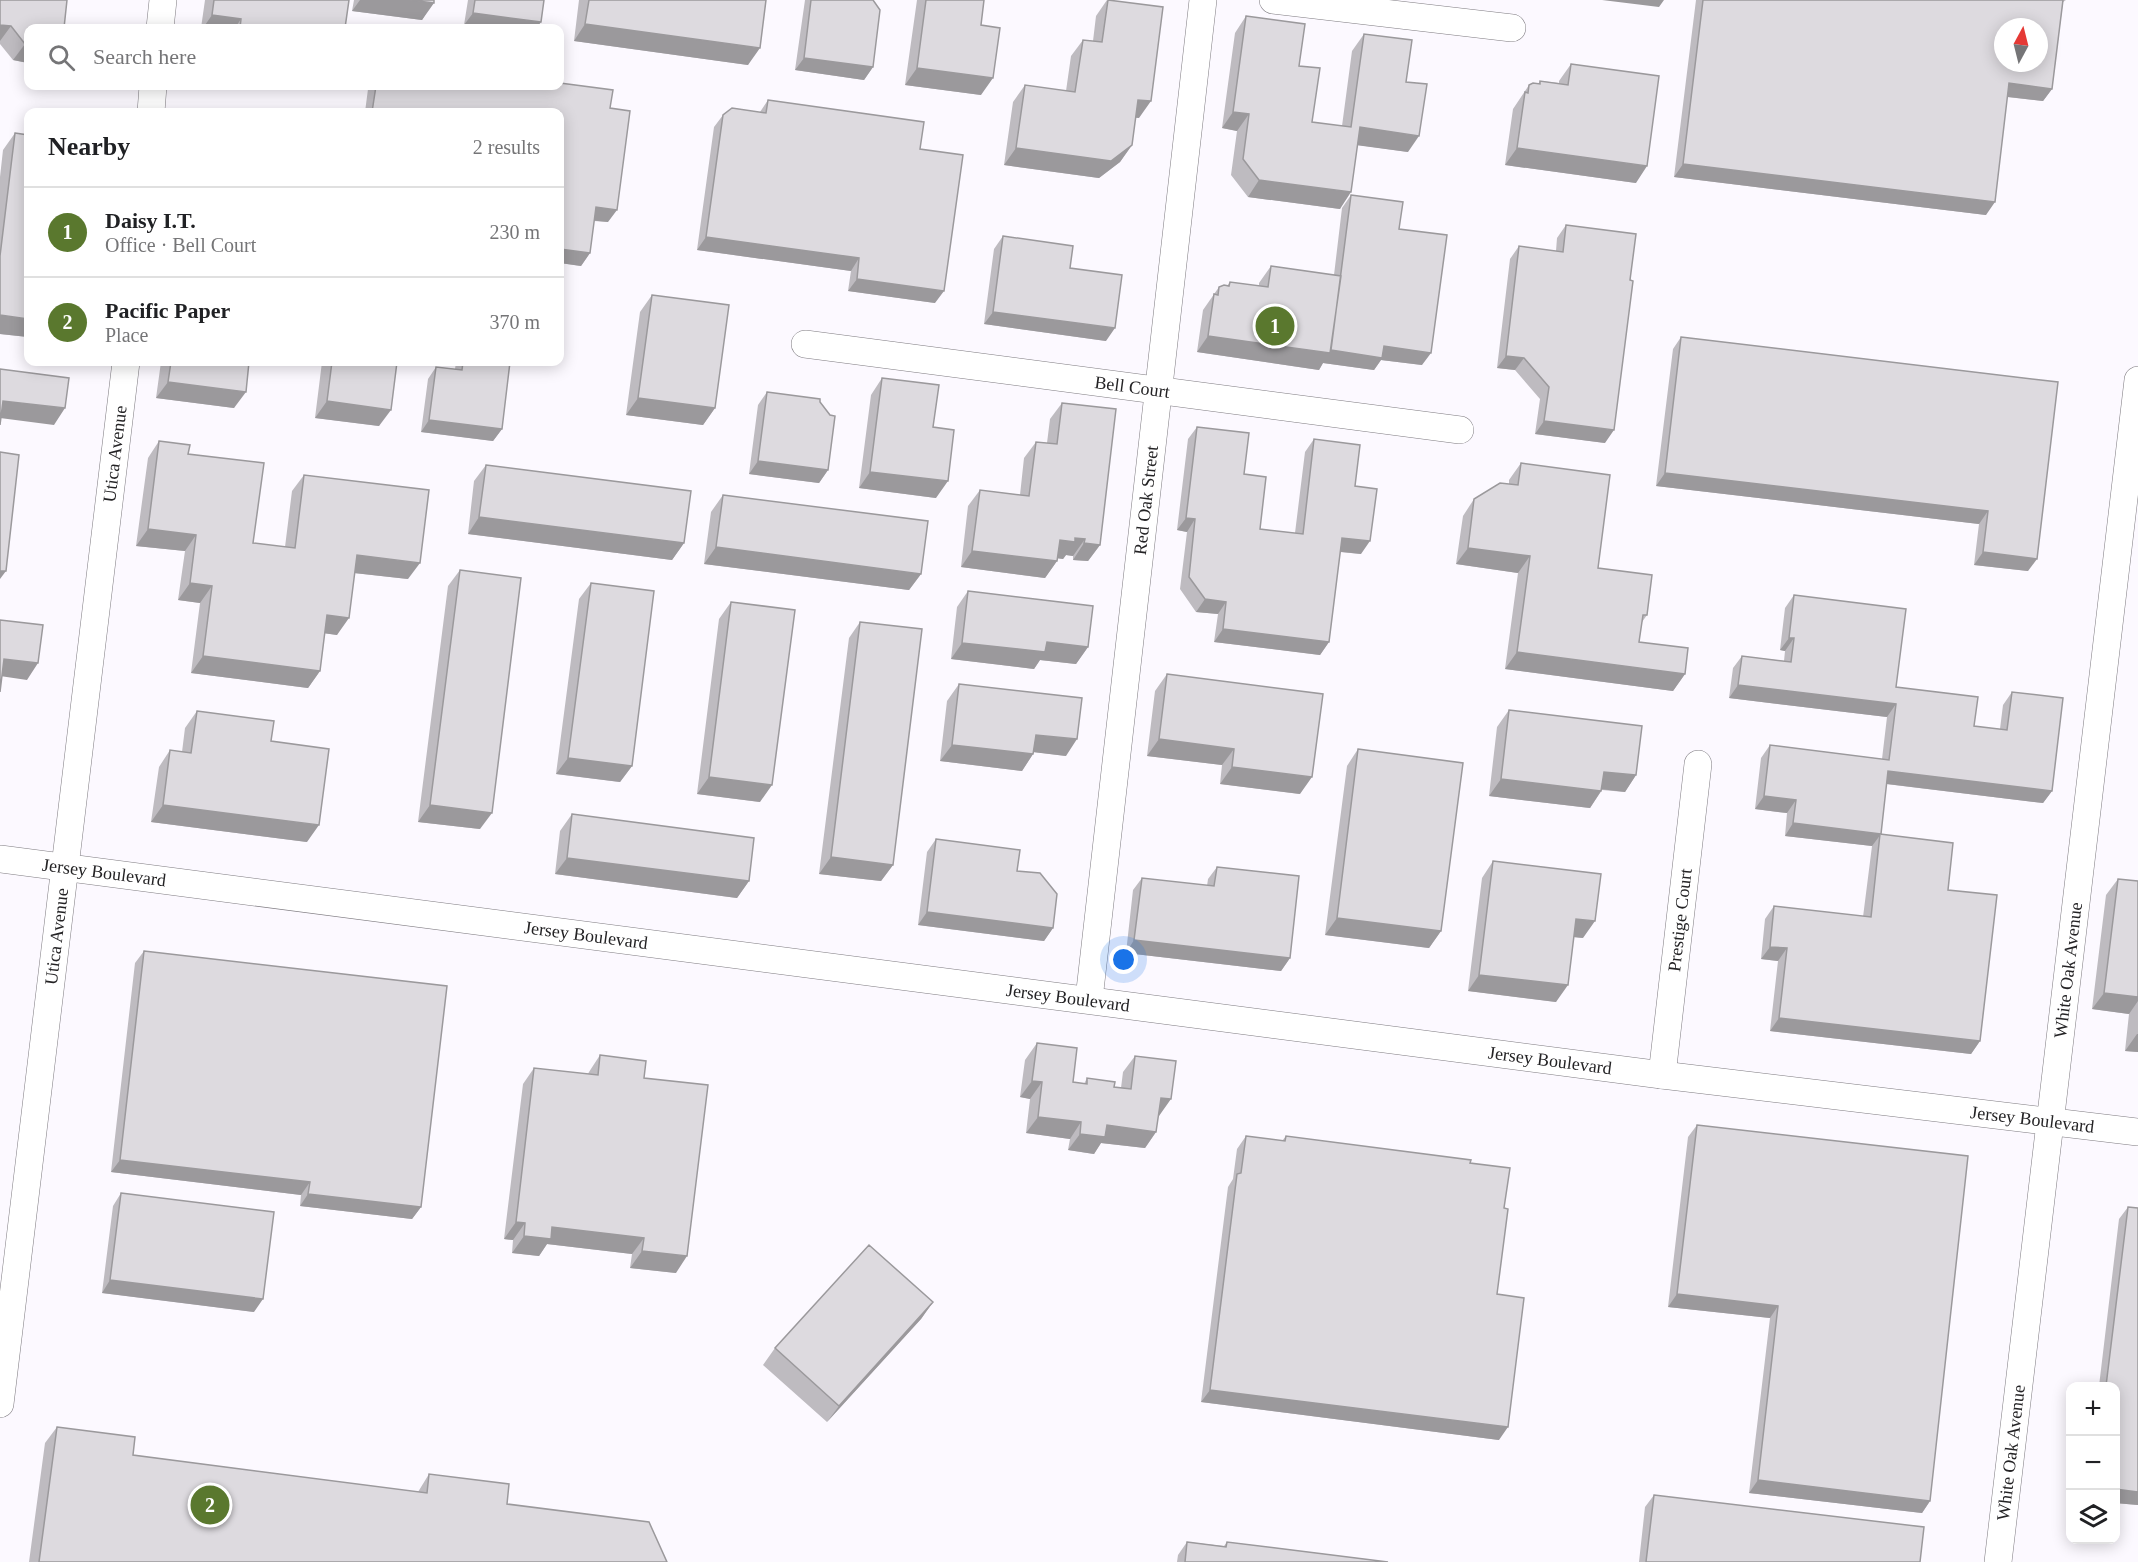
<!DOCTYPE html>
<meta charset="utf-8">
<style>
body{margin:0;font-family:Georgia,serif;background:#f6f6f6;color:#202124}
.controls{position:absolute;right:18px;bottom:18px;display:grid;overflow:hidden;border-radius:12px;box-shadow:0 3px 15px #0003}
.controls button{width:54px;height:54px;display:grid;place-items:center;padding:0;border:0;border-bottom:2px solid #e0e0e0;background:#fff;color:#202124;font:30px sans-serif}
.compass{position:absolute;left:1994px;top:18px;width:54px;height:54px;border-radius:50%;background:#fff;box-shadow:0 3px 15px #0003;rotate:7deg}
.you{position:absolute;left:1124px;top:960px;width:21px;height:21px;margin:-15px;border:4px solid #fff;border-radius:50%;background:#1a73e8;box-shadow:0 0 0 9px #1a73e833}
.badge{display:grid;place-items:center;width:39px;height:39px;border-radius:50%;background:#5a782e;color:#fff;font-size:20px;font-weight:700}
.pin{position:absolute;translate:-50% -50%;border:3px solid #fff;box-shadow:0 2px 6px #0006}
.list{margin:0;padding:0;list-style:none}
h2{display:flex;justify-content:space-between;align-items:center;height:78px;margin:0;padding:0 24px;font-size:26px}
h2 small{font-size:20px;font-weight:400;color:#757577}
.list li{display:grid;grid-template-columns:39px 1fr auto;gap:18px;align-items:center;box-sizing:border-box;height:90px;padding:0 24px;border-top:2px solid #e0e0e0}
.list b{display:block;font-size:22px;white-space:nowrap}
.list p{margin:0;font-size:20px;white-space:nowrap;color:#757577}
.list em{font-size:20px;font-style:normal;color:#757577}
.icon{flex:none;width:33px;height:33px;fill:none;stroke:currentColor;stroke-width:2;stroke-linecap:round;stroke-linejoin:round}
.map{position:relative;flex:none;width:2138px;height:1562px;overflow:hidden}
.search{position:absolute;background:#fff;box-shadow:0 3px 15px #0003;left:24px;top:24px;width:540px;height:66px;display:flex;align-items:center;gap:15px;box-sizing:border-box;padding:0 21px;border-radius:12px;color:#757577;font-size:22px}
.panel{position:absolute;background:#fff;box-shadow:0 3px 15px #0003;left:24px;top:108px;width:540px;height:258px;border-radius:12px}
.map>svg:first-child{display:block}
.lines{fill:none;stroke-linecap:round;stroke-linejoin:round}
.minor-casing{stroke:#7e7b80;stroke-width:28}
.minor{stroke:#fff;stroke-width:27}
.wall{fill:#bebbc0}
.shaded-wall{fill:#9b999c}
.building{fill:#dddadf;stroke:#9b999c;stroke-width:1.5;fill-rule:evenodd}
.labels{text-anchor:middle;stroke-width:4.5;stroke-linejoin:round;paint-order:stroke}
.street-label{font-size:18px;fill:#242325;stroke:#fff}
</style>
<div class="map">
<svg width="2138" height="1562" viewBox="0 0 2138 1562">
<rect width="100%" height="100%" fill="#fcf9ff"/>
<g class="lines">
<g class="minor-casing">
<g id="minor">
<path d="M1273 0 1512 28"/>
<path d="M160 28 163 0"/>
<path d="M151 112 153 86"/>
<path id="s1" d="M805 344 1460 430"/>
<path id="s2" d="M0 859 1662 1075 2138 1132"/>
<path id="s3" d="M1089 999 1203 0"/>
<path id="s4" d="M1662 1075 1698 764"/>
<path id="s5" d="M0 1404 126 362"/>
<path id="s6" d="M1998 1562 2138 380"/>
</g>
</g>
<use href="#minor" class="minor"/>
</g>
<path class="wall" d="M0 0H67L28 63 13 60 0 44Z
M205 0H349L345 28H201Z
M354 0H434L422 20 352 11Z
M468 0H544L541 22 536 28H489L464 25Z
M579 0H766L748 65 574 41Z
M805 0H873V67L864 80 795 70Z
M917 0H984L981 25V95L905 85Z
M1107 0 1139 118H1135L1132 145 1120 162 1099 178 1004 165 1013 102 1025 85 1066 91 1071 56 1083 40 1093 41 1096 16Z
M1696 0H2066L2063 2 2052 89 2043 101 2007 97 1986 215 1674 177Z
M1246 16 1299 66 1312 122 1342 126 1352 51 1364 34 1408 152 1358 145 1340 209 1248 197 1231 175 1237 131 1222 128 1235 33Z
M1571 64 1636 183 1505 165 1513 109 1529 85 1538 84 1540 81 1559 83V81Z
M371 86H560L610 108 608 222 594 221 590 253 581 266 560 263V112H365L368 89Z
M768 100 920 149 935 303 848 291 851 271 697 250 714 127 723 115 760 112Z
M15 133 28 135V337L0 334V177L3 150Z
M1351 195 1399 229 1422 365 1381 360 1374 370 1323 363 1319 370 1197 352 1203 310 1219 287 1228 285 1230 282 1259 286V283L1271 266 1334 275 1342 208Z
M1566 225 1605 443 1535 434 1540 399 1515 370 1497 368 1510 259 1519 246 1556 251 1557 238Z
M1003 236 1070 268 1106 341 984 324 994 249Z
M652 295 715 408 703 425 626 415 640 312Z
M1681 337 2058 382 2028 571 1974 565 1979 524 1656 486 1673 349Z
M161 362H249L234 408 156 398Z
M322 362H397L379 426 315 418Z
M456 362H510L502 429 493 441 421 432 428 379 436 367 455 369Z
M882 378 933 427 936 498 859 488 871 395Z
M767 392 820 402 828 470 819 483 749 474 758 405Z
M1062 403 1100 545 1088 561 1073 560V556L1066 555 1063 559 1057 558V561L1045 578 961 567 968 506 980 490 1020 495 1024 458 1036 442 1047 443 1050 419Z
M1197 427 1244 474 1260 529 1295 533 1305 452 1314 439 1355 486 1361 554 1340 552 1329 642 1320 655 1214 642 1218 614 1196 612 1180 589 1187 532 1177 530 1188 439Z
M159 441 188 454 253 543 285 547 292 491 304 475 408 579 354 573 337 635 324 633 320 671 308 688 191 673 200 603 178 600 185 551 136 546 148 458Z
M1521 463 1598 568 1647 615 1642 622 1639 642 1685 674 1673 691 1505 669 1518 573 1456 564 1463 516 1474 499 1509 484V480Z
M486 465 684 543 672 560 468 534 474 481Z
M723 495 921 574 909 590 704 564 711 512Z
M460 570 480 829 418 822 448 586Z
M591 583 632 766 620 782 556 774 579 599Z
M968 591 1088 647 1076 664 1040 660 1034 669 951 659 957 607Z
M1794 595 1896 687 1974 726 2000 729 2003 705 2012 692 2052 791 2043 803 1886 784 1881 834 1948 890 1980 1041 1971 1054 1770 1031 1778 961 1761 959 1765 919 1774 906 1863 917 1872 846 1785 836 1787 813 1755 809 1761 758 1770 745 1882 759 1887 717 1729 698 1733 668 1742 656 1784 661 1785 651 1780 650 1785 608Z
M731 602 760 802 697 794 719 619Z
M860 622 893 865 881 881 819 874 849 638Z
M1167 674 1300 794 1220 784 1222 765 1147 756 1155 691Z
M959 684 1066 756 1034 752 1033 754 1022 771 940 761 947 701Z
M1509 710 1636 775 1625 792 1602 790 1590 808 1489 796 1497 727Z
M197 711 307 842 151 822 159 767 170 750 182 752 185 728Z
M1358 749 1441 931 1429 948 1325 935 1347 766Z
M572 814 749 881 737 898 555 874 560 831Z
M936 839 1017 871 1053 928 1044 941 918 925 927 852Z
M1493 861 1583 938 1573 937 1556 1002 1468 991 1482 878Z
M1217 867 1290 958 1281 971 1126 953 1133 890 1142 878 1207 886 1208 879Z
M2118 879 2138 881V1052L2125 1051 2129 1014 2092 1009 2106 895Z
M144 951 421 1207 412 1219 300 1206 301 1195 111 1172 135 963Z
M1037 1043 1073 1082 1084 1084 1087 1078 1114 1087 1121 1088 1123 1072 1135 1056 1159 1116H1158L1156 1132 1145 1148 1101 1143 1094 1154 1068 1150 1070 1139 1026 1133 1030 1099 1020 1097 1025 1060Z
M600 1055 644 1078 676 1273 630 1268 632 1254 547 1244 539 1256 512 1253 513 1240 504 1239 523 1084 534 1068 588 1074 589 1072Z
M1697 1125 1930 1501 1922 1513 1749 1493 1770 1318 1668 1307 1688 1137Z
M1246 1136 1282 1141 1286 1136 1470 1163 1504 1208 1497 1294 1499 1440 1201 1402 1228 1187 1233 1179 1237 1149Z
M121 1193 254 1312 102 1293 113 1206Z
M2128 1207 2138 1208V1505L2115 1503V1386H2099L2119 1219Z
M933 1302 921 1319 827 1422 763 1365 775 1348Z
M57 1427 133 1455 418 1492 429 1474 507 1504 667 1562H29L45 1443Z
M1654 1495 1920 1562H1639L1645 1507Z
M1187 1542 1224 1546 1227 1542 1388 1562H1177L1178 1555Z"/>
<path class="shaded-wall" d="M360 0H410L434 3 422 20 352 11Z
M1602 0H1664L1659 7Z
M473 13 541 22 536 28H489L464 25Z
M212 15 241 19 235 28H203Z
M1 24 11 26 0 41V25Z
M585 24 760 48 748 65 574 41Z
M25 44H28V63L13 60Z
M804 58 873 67 864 80 795 70Z
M917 68 993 78 981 95 905 85Z
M2009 83 2052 89 2043 101 2000 96Z
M1138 100 1151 101 1139 118 1126 116Z
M1233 112 1249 114 1237 131 1222 128Z
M1360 127 1419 136 1408 152 1348 144Z
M1132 145 1120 162 1099 178 1004 165 1016 148Z
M1517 148 1647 166 1636 183 1505 165Z
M1683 164 1995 202 1986 215 1674 177Z
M1259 180 1351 192 1340 209 1248 197Z
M596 207 617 210 608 222 588 220Z
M706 237 859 258 851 271 697 250Z
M560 249 590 253 581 266 560 263Z
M857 279 944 291 935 303 848 291Z
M993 312 1115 328 1106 341 984 324Z
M0 315 28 319V337L0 334Z
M1208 336 1331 350 1384 346 1431 353 1422 365 1381 360 1374 370 1323 363 1319 370 1197 352Z
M1506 356 1524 358 1515 370 1497 368Z
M168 382 246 392 234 408 156 398Z
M638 398 715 408 703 425 626 415Z
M3 401 65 408 54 425 0 418Z
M327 401 391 410 379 426 315 418Z
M429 420 502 429 493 441 421 432Z
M1544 421 1614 430 1605 443 1535 434Z
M758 461 828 470 819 483 749 474Z
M870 472 948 481 936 498 859 488Z
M1665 473 1988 511 1979 524 1656 486Z
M479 517 684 543 672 560 468 534Z
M1186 518 1195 519 1187 532 1177 530Z
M148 529 196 535 185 551 136 546Z
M1075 538 1085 539 1073 556 1066 555 1063 559 1048 557 1060 540Z
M1342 538 1370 541 1361 554 1333 551Z
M1084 543 1100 545 1088 561 1073 560Z
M716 547 921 574 909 590 704 564Z
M1468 548 1530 556 1518 573 1456 564Z
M972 551 1057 561 1045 578 961 567Z
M1983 552 2037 559 2028 571 1974 565Z
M357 555 420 563 408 579 345 572Z
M0 571H6L0 579Z
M190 583 212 586 200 603 178 600Z
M1205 599 1226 602 1218 614 1196 612Z
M327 615 349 618 337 635 315 632Z
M1223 629 1329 642 1320 655 1214 642Z
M1789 638H1794L1785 651 1780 650Z
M1047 642 1088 647 1076 664 1040 660 1034 669 951 659 962 643Z
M1517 652 1685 674 1673 691 1505 669Z
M203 656 320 671 308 688 191 673Z
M4 659 38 663 27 680 0 676Z
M1738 685 1896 704 1887 717 1729 698Z
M1036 735 1077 739 1066 756 1024 751Z
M1159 739 1234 749 1222 765 1147 756Z
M952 745 1033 754 1022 771 940 761Z
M568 758 632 766 620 782 556 774Z
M1232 767 1312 777 1300 794 1220 784Z
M1888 771 2052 791 2043 803 1879 783Z
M1604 772 1636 775 1625 792 1592 788Z
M709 777 772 785 760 802 697 794Z
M1501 779 1601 791 1590 808 1489 796Z
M1764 796 1796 800 1787 813 1755 809Z
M163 805 319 825 307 842 151 822Z
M430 805 492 813 480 829 418 822Z
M1793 823 1881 834 1872 846 1785 836Z
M831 857 893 865 881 881 819 874Z
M567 858 749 881 737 898 555 874Z
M927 912 1053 928 1044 941 918 925Z
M1337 918 1441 931 1429 948 1325 935Z
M1576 919 1595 921 1583 938 1564 936Z
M1134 940 1290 958 1281 971 1126 953Z
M1770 947 1787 948 1778 961 1761 959Z
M1479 975 1568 985 1556 1002 1468 991Z
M2104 993 2138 997V1001L2129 1014 2092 1009Z
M1779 1018 1980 1041 1971 1054 1770 1031Z
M2137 1034H2138V1052L2125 1051Z
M1032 1081 1042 1082 1030 1099 1020 1097Z
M1161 1098 1171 1099 1159 1116 1149 1114Z
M1038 1117 1081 1122 1070 1139 1026 1133Z
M1107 1125 1156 1132 1145 1148 1101 1143 1094 1154 1068 1150 1080 1134Z
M120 1160 310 1182 301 1195 111 1172Z
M308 1194 421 1207 412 1219 300 1206Z
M516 1222 525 1223 513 1240 504 1239Z
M552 1227 644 1238 632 1254 547 1244 539 1256 512 1253 524 1236Z
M642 1251 687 1256 676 1273 630 1268Z
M110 1280 263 1299 254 1312 102 1293Z
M1677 1294 1778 1306 1770 1318 1668 1307Z
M933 1302 921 1319 827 1422 839 1406Z
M1210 1390 1508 1427 1499 1440 1201 1402Z
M1758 1480 1930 1501 1922 1513 1749 1493Z
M2115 1489 2138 1492V1505L2115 1503Z"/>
<path class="building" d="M0 0H67L64 28H28V44H25L11 26 0 25Z
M214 0H349L345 28H240L241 19 212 15Z
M410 0H434V3Z
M475 0H544L541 22 473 13Z
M589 0H766L760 48 585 24Z
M811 0H873L880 10 873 67 804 58Z
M926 0H984L981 25 1000 28 993 78 917 68Z
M1108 0 1163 7 1151 101 1138 100 1132 145 1111 161 1016 148 1025 85 1075 92 1083 40 1102 42Z
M1703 0H2063L2052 89 2009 83 1995 202 1683 164ZM2003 27H2039V63H2003Z
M1246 16 1305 24 1299 66 1320 68 1312 122 1351 127 1364 34 1412 40 1406 82 1427 84 1419 136 1360 127 1351 192 1259 180 1243 159 1249 114 1233 112Z
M1571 64 1659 76 1647 166 1517 148 1525 92 1528 93 1529 85 1533 83 1540 84V81L1568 85Z
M560 83 613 90 610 108 630 111 617 210 596 207 590 253 560 249V112H372L376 86H560Z
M768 100 924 122 920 149 963 155 944 291 857 279 859 258 706 237 723 115 732 108 766 113Z
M15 133 28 135V319L0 315V256Z
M1351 195 1403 202 1399 229 1447 235 1431 353 1384 346 1382 358 1331 350Z
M1566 225 1636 234 1630 280 1633 281 1614 430 1544 421 1549 387 1524 358 1506 356 1519 246 1563 252Z
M1003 236 1073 246 1070 268 1122 275 1115 328 993 312Z
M1271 266 1341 276 1330 353 1208 336 1214 294 1218 295 1219 287 1224 285 1229 286 1230 282 1268 287Z
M652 295 729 305 715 408 638 398Z
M1681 337 2058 382 2037 559 1983 552 1988 511 1665 473Z
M171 362H249L246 392 168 382Z
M332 362H397L391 410 327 401Z
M463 362H510L502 429 429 420 436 367 462 370Z
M0 369 69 378 65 408 3 401 0 425Z
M882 378 939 385 933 427 954 430 948 481 870 472Z
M767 392 820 399V402L830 415 835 416 828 470 758 461Z
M1062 403 1116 409 1100 545 1084 543 1085 539 1075 538V542L1060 540 1057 561 972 551 980 490 1029 496 1036 442 1057 444Z
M1197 427 1249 433 1244 474 1266 477 1260 529 1303 534 1314 439 1360 445 1355 486 1377 489 1370 541 1342 538 1329 642 1223 629 1226 602 1205 599 1189 577 1195 519 1186 518Z
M159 441 190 445 188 454 264 463 253 543 295 548 304 475 429 490 420 563 357 555 349 618 327 615 320 671 203 656 212 586 190 583 196 535 148 529Z
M0 452 19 455 6 571H0Z
M1521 463 1610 475 1598 568 1652 575 1647 615H1643L1639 642 1688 648 1685 674 1517 652 1530 556 1468 548 1474 499 1500 483 1518 485Z
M486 465 691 491 684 543 479 517Z
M723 495 928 521 921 574 716 547Z
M460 570 521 578 492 813 430 805Z
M591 583 654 591 632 766 568 758Z
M968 591 1093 606 1088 647 1047 642 1045 652 962 643Z
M1794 595 1906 609 1896 687 1978 697 1974 726 2007 730 2012 692 2063 698 2052 791 1888 771 1881 834 1793 823 1796 800 1764 796 1770 745 1889 760 1896 704 1738 685 1742 656 1791 662 1794 638H1789Z
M731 602 795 610 772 785 709 777Z
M0 620 43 625 38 663 4 659 0 692Z
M860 622 922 629 893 865 831 857Z
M1167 674 1323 694 1312 777 1232 767 1234 749 1159 739Z
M959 684 1082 698 1077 739 1036 735 1033 754 952 745Z
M1509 710 1642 726 1636 775 1604 772 1601 791 1501 779Z
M197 711 274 721 271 741 329 749 319 825 163 805 170 750 191 753Z
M1358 749 1463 763 1441 931 1337 918Z
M572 814 754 838 749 881 567 858Z
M1880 834 1953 843 1948 890 1997 895 1980 1041 1779 1018 1787 948 1770 947 1774 906 1871 917Z
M936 839 1020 850 1017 871 1040 873 1057 894 1053 928 927 912Z
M1493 861 1601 874 1595 921 1576 919 1568 985 1479 975Z
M1217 867 1299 876 1290 958 1134 940 1142 878 1214 886Z
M2118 879 2138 881V997L2104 993Z
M144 951 447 986 421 1207 308 1194 310 1182 120 1160Z
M1037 1043 1077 1048 1073 1082 1087 1084V1078L1115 1082 1114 1087 1131 1089 1135 1056 1176 1061 1171 1099 1161 1098 1156 1132 1107 1125 1105 1137 1080 1134 1081 1122 1038 1117 1042 1082 1032 1081Z
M600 1055 646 1061 644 1078 708 1085 687 1256 642 1251 644 1238 552 1227 551 1239 524 1236 525 1223 516 1222 534 1068 598 1075Z
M1697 1125 1968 1156 1930 1501 1758 1480 1778 1306 1677 1294Z
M1246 1136 1285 1141 1286 1136 1471 1160 1470 1163 1510 1168 1504 1208 1508 1209 1497 1294 1524 1298 1508 1427 1210 1390 1237 1174 1241 1173Z
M121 1193 274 1212 263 1299 110 1280Z
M2128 1207 2138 1208V1492L2115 1489V1386H2106Z
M869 1245 933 1302 839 1406 775 1348Z
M57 1427 135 1437 133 1455 427 1493 429 1474 509 1484 507 1504 649 1522 667 1562H39Z
M1654 1495 1924 1527 1920 1562H1646Z
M1187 1542 1226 1547 1227 1542 1388 1562H1185Z"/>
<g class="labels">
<g class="street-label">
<text dy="6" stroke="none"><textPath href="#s1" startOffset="330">Bell Court</textPath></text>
<text dy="6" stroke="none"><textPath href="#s5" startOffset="957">Utica Avenue</textPath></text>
<text dy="6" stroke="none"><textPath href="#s3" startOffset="502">Red Oak Street</textPath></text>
<text dy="6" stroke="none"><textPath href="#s2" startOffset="105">Jersey Boulevard</textPath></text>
<text dy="6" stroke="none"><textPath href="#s4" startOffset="156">Prestige Court</textPath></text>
<text dy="6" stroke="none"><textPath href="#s2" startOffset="591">Jersey Boulevard</textPath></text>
<text dy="6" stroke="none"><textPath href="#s5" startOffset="471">Utica Avenue</textPath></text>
<text dy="6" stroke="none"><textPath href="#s6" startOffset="596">White Oak Avenue</textPath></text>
<text dy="6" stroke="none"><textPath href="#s2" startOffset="1077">Jersey Boulevard</textPath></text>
<text dy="6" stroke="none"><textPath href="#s2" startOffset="1563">Jersey Boulevard</textPath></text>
<text dy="6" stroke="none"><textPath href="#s2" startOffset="2049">Jersey Boulevard</textPath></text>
<text dy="6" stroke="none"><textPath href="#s6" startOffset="110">White Oak Avenue</textPath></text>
</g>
</g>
</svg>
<div class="controls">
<button>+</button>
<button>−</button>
<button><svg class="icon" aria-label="layers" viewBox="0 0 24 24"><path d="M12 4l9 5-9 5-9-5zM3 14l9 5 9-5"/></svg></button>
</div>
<svg class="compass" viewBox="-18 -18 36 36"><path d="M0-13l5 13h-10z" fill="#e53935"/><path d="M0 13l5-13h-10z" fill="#757577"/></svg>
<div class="you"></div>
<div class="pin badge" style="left:1275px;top:326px">1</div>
<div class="pin badge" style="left:210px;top:1505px">2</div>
<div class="search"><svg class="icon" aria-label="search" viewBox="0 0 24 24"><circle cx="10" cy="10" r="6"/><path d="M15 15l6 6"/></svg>Search here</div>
<section class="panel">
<h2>Nearby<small>2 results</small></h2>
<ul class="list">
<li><span class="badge">1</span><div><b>Daisy I.T.</b><p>Office · Bell Court</p></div><em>230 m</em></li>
<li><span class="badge">2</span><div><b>Pacific Paper</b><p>Place</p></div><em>370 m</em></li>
</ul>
</section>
</div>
